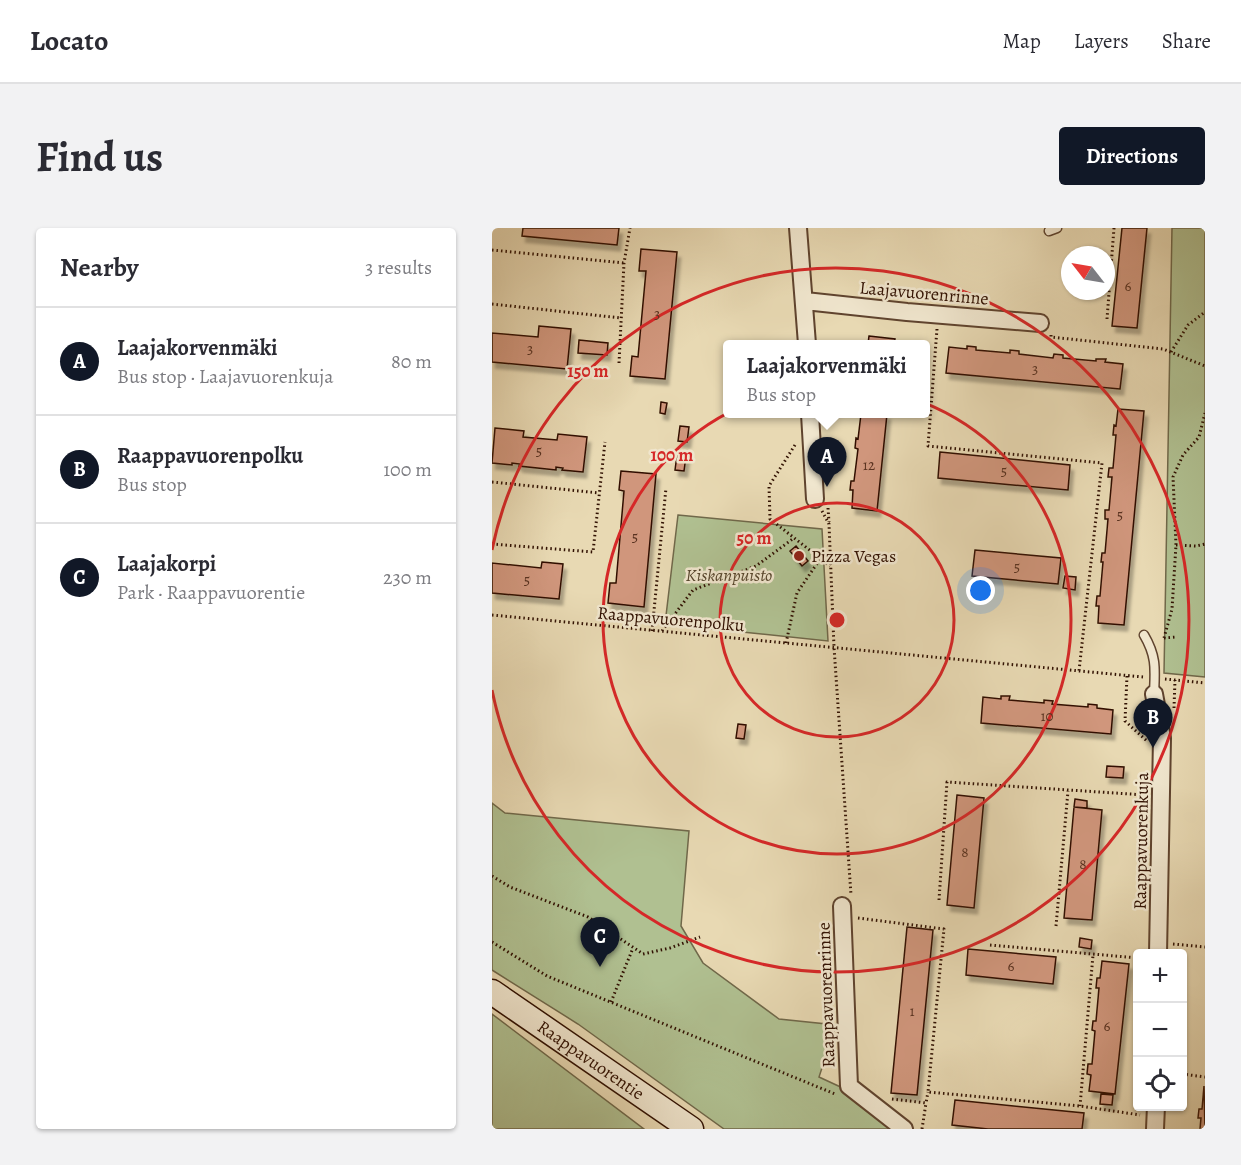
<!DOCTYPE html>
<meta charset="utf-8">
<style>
body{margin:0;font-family:Alegreya,serif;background:#f2f2f3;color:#2b2b33}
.controls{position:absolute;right:18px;bottom:18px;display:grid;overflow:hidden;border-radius:6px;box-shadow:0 2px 4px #0004}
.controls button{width:54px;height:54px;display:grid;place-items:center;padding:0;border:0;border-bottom:2px solid #e1e1e2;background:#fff;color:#2b2b33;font:30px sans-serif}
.compass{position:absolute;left:569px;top:18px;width:54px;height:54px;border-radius:50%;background:#fff;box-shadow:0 2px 4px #0004;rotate:301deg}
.you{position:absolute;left:489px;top:363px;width:21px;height:21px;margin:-15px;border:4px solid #fff;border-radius:50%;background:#1a73e8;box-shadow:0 0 0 9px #1a73e833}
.badge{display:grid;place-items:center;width:39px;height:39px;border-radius:50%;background:#111827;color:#fff;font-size:20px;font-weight:700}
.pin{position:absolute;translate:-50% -50px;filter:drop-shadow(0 2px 3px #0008)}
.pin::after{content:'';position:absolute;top:32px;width:21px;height:18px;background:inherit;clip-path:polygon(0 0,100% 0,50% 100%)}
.popup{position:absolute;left:231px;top:112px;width:207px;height:78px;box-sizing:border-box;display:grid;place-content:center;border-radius:6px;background:#fff;filter:drop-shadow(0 2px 4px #0005);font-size:20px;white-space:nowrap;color:#7c7c81}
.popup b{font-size:22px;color:#2b2b33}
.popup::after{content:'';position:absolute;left:50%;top:100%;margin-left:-12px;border:12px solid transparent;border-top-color:#fff}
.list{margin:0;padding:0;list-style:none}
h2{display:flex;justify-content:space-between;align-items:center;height:78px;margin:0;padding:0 24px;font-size:26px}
h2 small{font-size:20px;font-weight:400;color:#7c7c81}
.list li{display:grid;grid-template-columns:39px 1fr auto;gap:18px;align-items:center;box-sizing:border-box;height:108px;padding:0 24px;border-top:2px solid #e1e1e2}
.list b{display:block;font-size:22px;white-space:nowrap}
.list p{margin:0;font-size:20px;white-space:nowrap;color:#7c7c81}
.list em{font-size:20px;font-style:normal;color:#7c7c81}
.icon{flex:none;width:33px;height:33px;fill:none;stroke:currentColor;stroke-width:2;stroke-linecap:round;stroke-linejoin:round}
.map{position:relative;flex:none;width:713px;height:901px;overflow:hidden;border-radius:6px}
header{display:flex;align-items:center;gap:36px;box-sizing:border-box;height:84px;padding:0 30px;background:#fff;border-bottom:2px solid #e1e1e2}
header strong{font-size:28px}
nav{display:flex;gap:33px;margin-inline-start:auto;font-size:21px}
.intro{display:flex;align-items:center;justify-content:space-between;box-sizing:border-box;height:144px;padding:0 36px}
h1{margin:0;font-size:42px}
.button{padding:15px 27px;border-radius:6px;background:#111827;color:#fff;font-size:21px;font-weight:700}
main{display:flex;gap:36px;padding:0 36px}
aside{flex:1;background:#fff;border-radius:6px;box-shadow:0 2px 4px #0004}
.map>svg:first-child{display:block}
.green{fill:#b0c091;stroke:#70684a;stroke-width:1.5}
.building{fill:#d0967b;stroke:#311102;stroke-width:1.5;filter:url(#shadow)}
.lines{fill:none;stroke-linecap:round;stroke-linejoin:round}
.service-casing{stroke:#5f432e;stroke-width:11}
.minor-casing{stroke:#5f432e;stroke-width:20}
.secondary-casing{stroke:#311102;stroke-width:27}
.path{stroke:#311102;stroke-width:3;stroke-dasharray:1.5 3;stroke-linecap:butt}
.service{stroke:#f0e6ce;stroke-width:8}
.minor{stroke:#f0e6ce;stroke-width:16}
.secondary{stroke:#f0e6ce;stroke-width:24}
.ring{fill:none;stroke:#d62828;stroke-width:3}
.poi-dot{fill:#8f2418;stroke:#f0e6ce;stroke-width:2}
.labels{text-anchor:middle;stroke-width:5;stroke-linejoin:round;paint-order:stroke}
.number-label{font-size:15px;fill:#593220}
.street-label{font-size:18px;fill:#311102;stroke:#f0e6ce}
.poi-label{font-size:18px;fill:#311102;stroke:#f0e6ce;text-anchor:start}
.park-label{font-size:18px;font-style:italic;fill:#57462d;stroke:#f0e6ce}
.centre{fill:#d62828;stroke:#f0e6ce;stroke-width:3}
.ring-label{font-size:18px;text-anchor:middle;font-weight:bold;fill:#d62828;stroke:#f0e6ce;stroke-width:5;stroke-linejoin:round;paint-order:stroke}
</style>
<header>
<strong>Locato</strong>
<nav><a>Map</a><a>Layers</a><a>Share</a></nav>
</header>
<div class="intro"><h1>Find us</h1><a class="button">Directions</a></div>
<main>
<aside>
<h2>Nearby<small>3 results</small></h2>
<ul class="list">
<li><span class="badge">A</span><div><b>Laajakorvenmäki</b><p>Bus stop · Laajavuorenkuja</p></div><em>80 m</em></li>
<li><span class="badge">B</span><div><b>Raappavuorenpolku</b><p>Bus stop</p></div><em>100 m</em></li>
<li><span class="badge">C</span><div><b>Laajakorpi</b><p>Park · Raappavuorentie</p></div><em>230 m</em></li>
</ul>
</aside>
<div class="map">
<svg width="713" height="901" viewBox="0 0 713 901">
<defs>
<filter id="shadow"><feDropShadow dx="3.5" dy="6" stdDeviation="1.5" flood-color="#0004"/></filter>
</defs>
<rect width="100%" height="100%" fill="#e8d9b3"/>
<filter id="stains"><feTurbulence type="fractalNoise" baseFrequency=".00333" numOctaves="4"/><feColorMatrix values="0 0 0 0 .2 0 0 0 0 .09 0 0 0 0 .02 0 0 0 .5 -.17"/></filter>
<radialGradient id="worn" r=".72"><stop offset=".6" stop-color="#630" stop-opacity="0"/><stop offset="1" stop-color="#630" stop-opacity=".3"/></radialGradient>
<path class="green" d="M680 0H713V449L672 445Z
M186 287 330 301 336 413 173 396Z
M0 575 13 585 197 603 189 698 211 735 287 791 344 797 327 849 368 868 412 901H232L86 796 0 742Z
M0 786 152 901H0Z"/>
<path class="building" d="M31 0H127L125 17 30 8Z
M630 0H655L645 100 620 98Z
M149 21 185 24 173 151 138 148 140 128 146 129 154 43H147Z
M47 98 79 101 75 141 0 134V105L46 109Z
M377 108 403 111 402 116H376Z
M87 112 116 115 115 127 86 125Z
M475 118 484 119V122L518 125V122L527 123V126L561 130 562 126 571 127V130L604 133V131H614L613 134 631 136 628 161 454 145 457 119 475 121Z
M169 174 175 175 173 186 168 185Z
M626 181 652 183 632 397 606 395 607 378H604L605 368H608L611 334H609L610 325H613L616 291H613V282H617L620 249H616L617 240H621L624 207H621L622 197 624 198Z
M369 186H395L385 283 360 280 361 262H358L359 253H362L366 221 363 220 364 210 366 211Z
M188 198 197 199 195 214 186 213Z
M3 200 32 203 31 209 65 212 66 206 95 209 91 244 70 242 71 240 64 239V242L27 238 28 236 20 235V237L0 235Z
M448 224 578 237 576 262 446 250Z
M185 227 194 228 192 243 183 242Z
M129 243 164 246 152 379 116 375 118 355H124L132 263 127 262Z
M304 318 316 333 310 338 298 323Z
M483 322 569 330 566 356 480 348Z
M50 334 71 336 67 371 0 365V335L49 340Z
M573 348 584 349 583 362 571 360Z
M509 468H518L517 472 552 475V472L561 473 560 476 596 479V476L605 477V480L621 482 619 506 489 495 491 469 509 471Z
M246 496 254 497 252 511 244 510Z
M615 538 632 539 631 550 614 549Z
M465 567 492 570 482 680 455 677Z
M583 571 595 573V580L582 579Z
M582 579 610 582 600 692 572 690Z
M415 699 441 702 425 867 399 865Z
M588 710 600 712 599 721 587 719Z
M476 721 564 729 561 756 474 747Z
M610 733 637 736 623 866 597 863 599 847 595 846 596 836H600L603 803 600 802 601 793H604L607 760H604L605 750H608Z
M712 858 713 901H708L709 890H706L707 881H710Z
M609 866 621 867 620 877 608 876Z
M463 872 592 885 590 901H496L460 897Z"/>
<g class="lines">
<g class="service-casing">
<path id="service" d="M557 3 565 0
M652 407C665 429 663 442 662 466"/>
</g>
<g class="minor-casing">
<path id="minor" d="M306 0 315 116
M313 73 415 84 548 95
M318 186 323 271
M662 466 670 510 666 726
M350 678 357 858 412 901
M663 901 664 878"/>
</g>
<g class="secondary-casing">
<g id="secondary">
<path id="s1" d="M0 764 199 901"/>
</g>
</g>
<path class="path" d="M0 22 132 35
M0 76 129 90
M615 91 622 0
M445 101 436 218 610 235 587 443
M559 107V109L671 121 713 138
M679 124 696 97 713 84
M127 135 132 35 138 0
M303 217 277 258 278 291 338 338
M0 254 107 265
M336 280 337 294
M330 283 337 296 342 419 359 667
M0 316 101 324 113 214
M684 317 704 318 713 316
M0 387 651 449
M160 403 174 260
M170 403 201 362 264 338 302 310
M672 410 680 381 684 317 681 249 691 227 707 209 713 185
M672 410 684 409
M294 415 305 365 328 331
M635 448 633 493 655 513
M673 451 713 455
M682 480 683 452
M0 648 18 659 96 689 151 726 178 720 208 709
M447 672 455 554 653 567
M366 690 452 701 436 864 588 878 648 887
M564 698 576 563
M0 714 55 748 343 866
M681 716 713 719
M498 717 646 730
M119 774 141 720
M690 846 713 849
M400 871 434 875 436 864
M588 878 601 727
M430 901 434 875"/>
<use href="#service" class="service"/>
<use href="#minor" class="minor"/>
<use href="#secondary" class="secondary"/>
</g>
<g class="ring">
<circle cx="345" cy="392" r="117"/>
<circle cx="345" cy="392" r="234"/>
<path d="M0 322A352 352 0 1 1 0 462"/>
</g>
<circle class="poi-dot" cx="307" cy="328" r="6"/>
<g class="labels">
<g class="number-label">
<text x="636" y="63">6</text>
<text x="165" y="91">3</text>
<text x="38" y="126">3</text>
<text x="543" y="146">3</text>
<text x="47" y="228">5</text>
<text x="377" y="242">12</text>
<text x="512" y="248">5</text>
<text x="628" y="292">5</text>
<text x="143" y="314">5</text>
<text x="525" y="344">5</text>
<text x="35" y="357">5</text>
<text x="555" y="493">10</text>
<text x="473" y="629">8</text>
<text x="591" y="641">8</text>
<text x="519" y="743">6</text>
<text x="420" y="788">1</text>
<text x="615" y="803">6</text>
</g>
<g class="street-label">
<text transform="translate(432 65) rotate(5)" y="6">Laajavuorenrinne</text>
<text transform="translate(179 391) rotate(5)" y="6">Raappavuorenpolku</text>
<text transform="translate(649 613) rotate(-89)" y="6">Raappavuorenkuja</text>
<text transform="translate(334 767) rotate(-92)" y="6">Raappavuorenrinne</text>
<text dy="6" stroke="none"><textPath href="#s1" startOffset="120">Raappavuorentie</textPath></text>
</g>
<g class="poi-label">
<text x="319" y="334">Pizza Vegas</text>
</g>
<g class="park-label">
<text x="237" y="353">Kiskanpuisto</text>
</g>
</g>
<circle cx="345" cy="392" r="9" class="centre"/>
<g class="ring-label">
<text x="96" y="149">150 m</text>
<text x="180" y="233">100 m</text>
<text x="262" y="316">50 m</text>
</g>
<rect width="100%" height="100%" filter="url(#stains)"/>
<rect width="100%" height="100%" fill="url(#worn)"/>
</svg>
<div class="controls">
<button>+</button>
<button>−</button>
<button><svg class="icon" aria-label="locate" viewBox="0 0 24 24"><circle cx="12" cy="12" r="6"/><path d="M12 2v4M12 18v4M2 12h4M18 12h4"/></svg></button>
</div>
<svg class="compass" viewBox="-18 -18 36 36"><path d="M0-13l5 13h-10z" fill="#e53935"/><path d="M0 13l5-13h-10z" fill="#7c7c81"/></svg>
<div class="you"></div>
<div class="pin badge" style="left:335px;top:259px">A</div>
<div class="popup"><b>Laajakorvenmäki</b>Bus stop</div>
<div class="pin badge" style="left:661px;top:520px">B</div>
<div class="pin badge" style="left:108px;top:739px">C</div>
</div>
</main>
